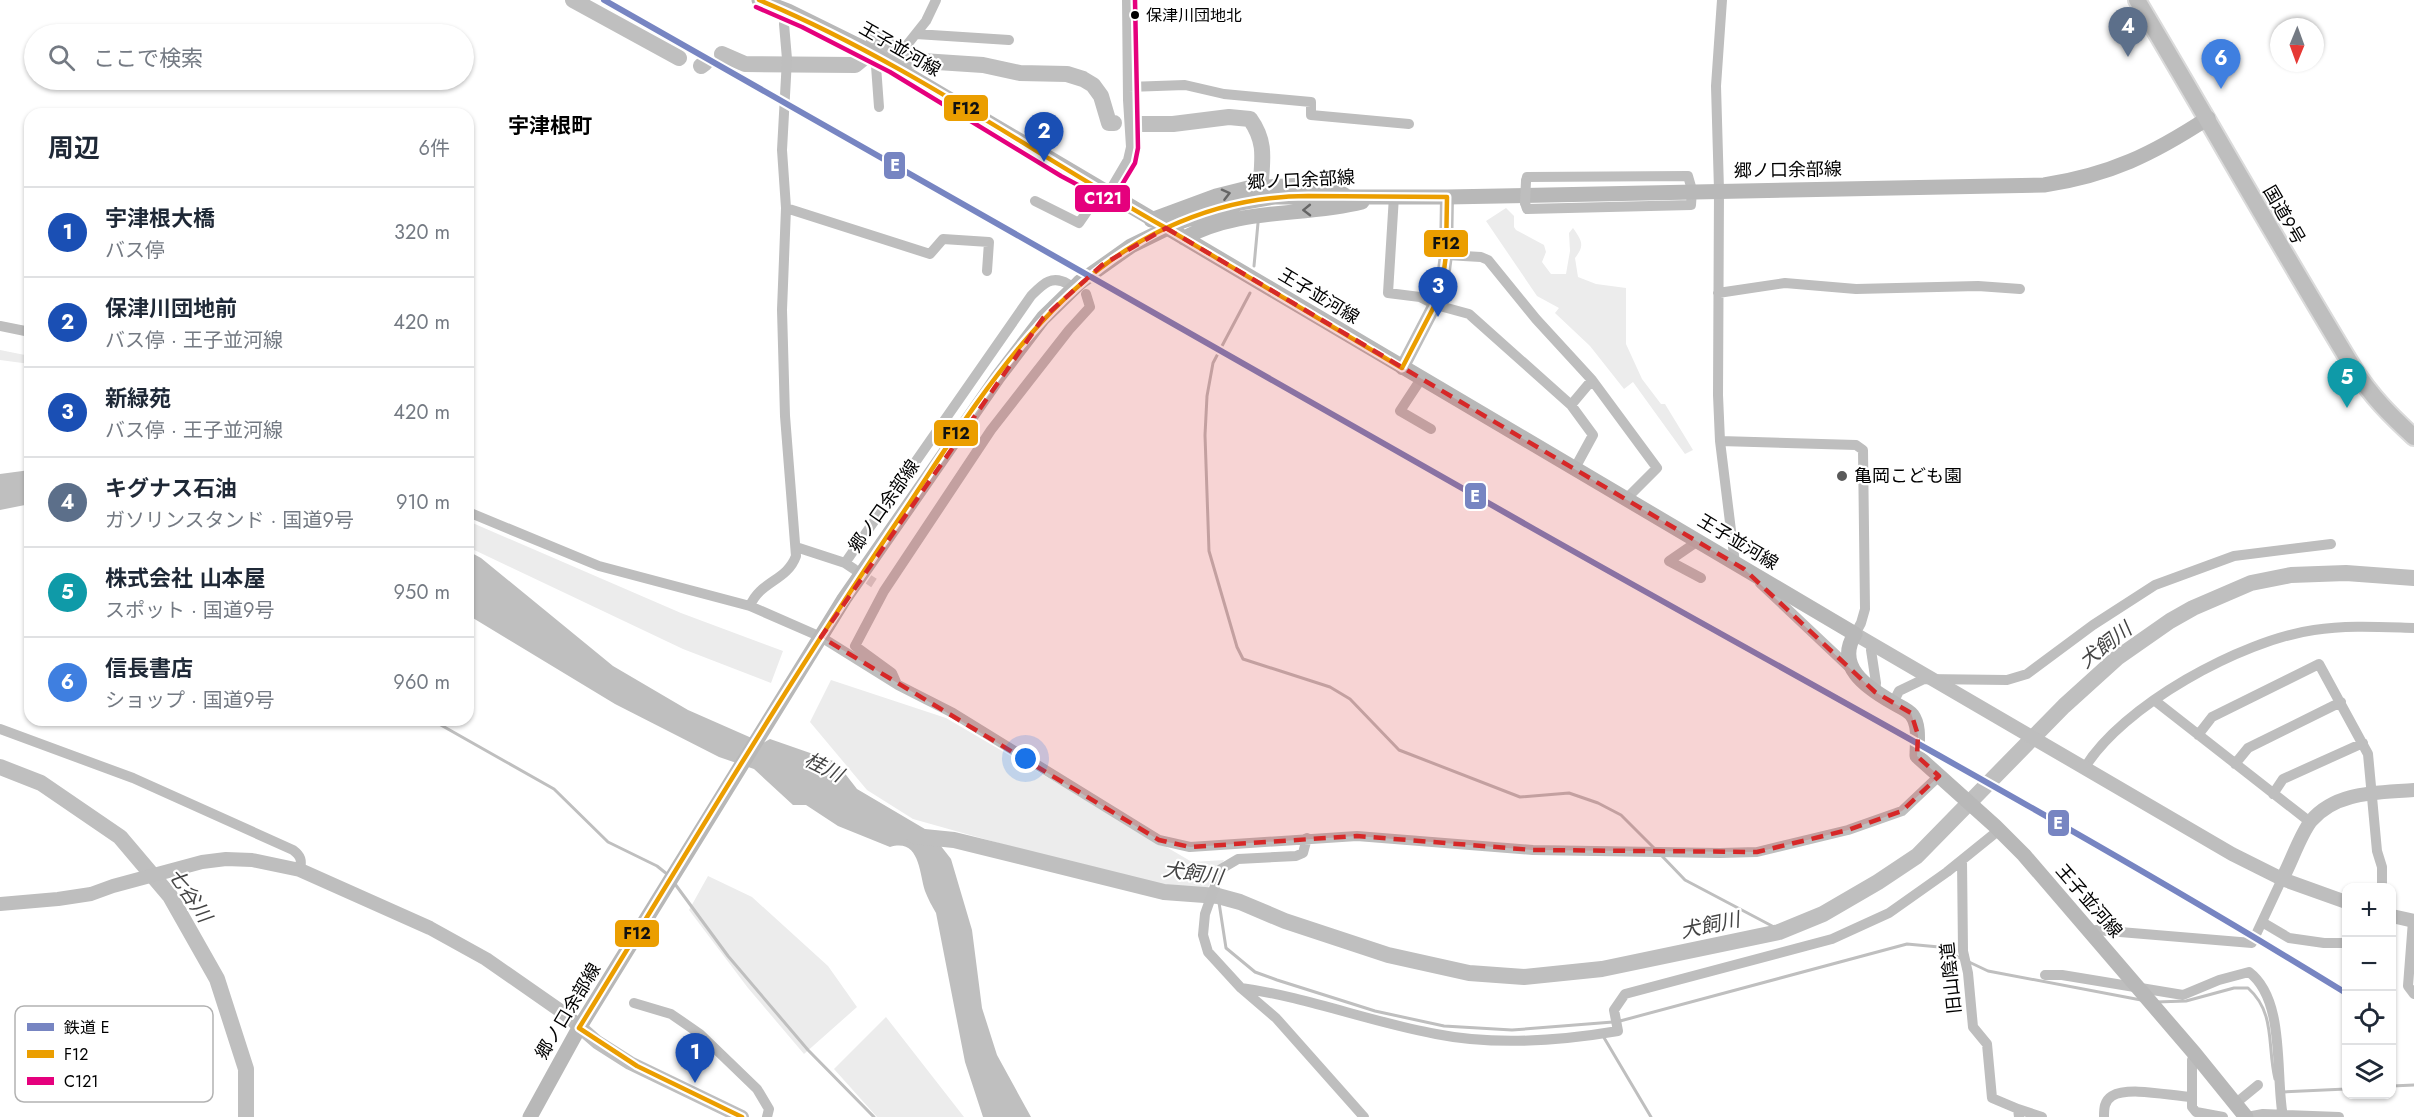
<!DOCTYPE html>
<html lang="ja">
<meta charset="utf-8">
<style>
body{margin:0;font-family:Jost,"Noto Sans JP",sans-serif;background:#f2f2f3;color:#1f2937}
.controls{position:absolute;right:18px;bottom:18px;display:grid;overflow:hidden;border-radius:12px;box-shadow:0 2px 4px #0004}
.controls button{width:54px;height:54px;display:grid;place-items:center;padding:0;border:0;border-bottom:2px solid #e0e1e3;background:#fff;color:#1f2937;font:30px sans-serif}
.compass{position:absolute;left:2270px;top:18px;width:54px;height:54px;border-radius:50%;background:#fff;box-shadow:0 2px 4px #0004;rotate:181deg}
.you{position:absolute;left:1026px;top:759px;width:21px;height:21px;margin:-15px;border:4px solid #fff;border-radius:50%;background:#1a73e8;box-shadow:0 0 0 9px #1a73e833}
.badge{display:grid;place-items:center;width:39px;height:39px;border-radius:50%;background:#111827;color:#fff;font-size:20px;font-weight:700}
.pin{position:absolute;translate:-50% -50px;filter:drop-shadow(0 2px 3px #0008)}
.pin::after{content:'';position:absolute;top:32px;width:21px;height:18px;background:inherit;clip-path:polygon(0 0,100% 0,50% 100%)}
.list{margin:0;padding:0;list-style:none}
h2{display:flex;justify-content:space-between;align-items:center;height:78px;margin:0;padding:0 24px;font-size:26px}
h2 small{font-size:20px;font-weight:400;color:#747a83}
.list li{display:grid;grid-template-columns:39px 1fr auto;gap:18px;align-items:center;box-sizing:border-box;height:90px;padding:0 24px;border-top:2px solid #e0e1e3}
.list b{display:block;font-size:22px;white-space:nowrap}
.list p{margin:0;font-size:20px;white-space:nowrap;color:#747a83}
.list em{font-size:20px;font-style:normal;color:#747a83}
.icon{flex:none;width:33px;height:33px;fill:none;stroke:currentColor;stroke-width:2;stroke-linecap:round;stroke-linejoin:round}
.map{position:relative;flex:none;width:2414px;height:1117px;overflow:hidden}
.search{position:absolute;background:#fff;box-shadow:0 2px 4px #0004;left:24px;top:24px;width:450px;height:66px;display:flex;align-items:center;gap:15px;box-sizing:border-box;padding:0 21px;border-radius:33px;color:#747a83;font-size:22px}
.panel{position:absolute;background:#fff;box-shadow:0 2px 4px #0004;left:24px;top:108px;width:450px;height:618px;border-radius:18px}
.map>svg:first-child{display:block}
.green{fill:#ececec}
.water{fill:#bfbfbf}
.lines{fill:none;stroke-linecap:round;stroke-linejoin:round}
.stream{stroke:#bfbfbf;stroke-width:3}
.river{stroke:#bfbfbf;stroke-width:16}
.minor-tunnel{stroke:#d9d9d9;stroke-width:10;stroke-dasharray:10 5;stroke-linecap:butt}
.trunk-casing{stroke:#dbdbdb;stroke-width:20}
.minor{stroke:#bebebe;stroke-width:10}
.tertiary{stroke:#bebebe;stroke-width:14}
.secondary{stroke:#b8b8b8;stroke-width:15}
.trunk{stroke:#bebebe;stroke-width:16}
.minor-bridge{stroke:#bebebe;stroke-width:10}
.secondary-bridge{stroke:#b8b8b8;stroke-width:15}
.bus-1-casing{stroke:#fff;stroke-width:9}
.bus-2-casing{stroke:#fff;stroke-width:9}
.bus-1{stroke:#eb9e00;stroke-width:4.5}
.bus-2{stroke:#e5007d;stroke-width:4.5}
.rail-1-casing{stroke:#fff;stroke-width:10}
.rail-1{stroke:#7785c2;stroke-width:6}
.oneway{stroke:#656565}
.marked{fill:#d62828;fill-opacity:0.2;stroke:#d62828;stroke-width:4.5;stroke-dasharray:12 8;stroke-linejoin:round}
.bus-dot{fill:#000;stroke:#fff;stroke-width:2}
.poi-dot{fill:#595959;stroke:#fff;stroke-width:2}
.labels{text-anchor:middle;stroke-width:4.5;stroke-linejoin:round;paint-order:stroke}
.bus-label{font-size:16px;fill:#000;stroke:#fff;text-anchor:start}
.street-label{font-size:18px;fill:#000;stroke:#fff}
.poi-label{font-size:18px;fill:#000;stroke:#fff;text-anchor:start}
.water-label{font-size:20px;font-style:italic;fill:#444;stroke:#fff}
.quarter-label{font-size:21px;font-weight:bold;fill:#000;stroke:#fff}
.key{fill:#fff;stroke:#b2b2b2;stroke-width:1.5}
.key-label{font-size:16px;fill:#000}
.line-badge{stroke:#fff;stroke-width:2}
.badge-label{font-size:16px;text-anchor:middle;font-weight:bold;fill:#fff}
.pale-badge-label{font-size:16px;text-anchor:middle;font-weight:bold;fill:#111}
</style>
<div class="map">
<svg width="2414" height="1117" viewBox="0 0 2414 1117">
<rect width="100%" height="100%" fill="#fff"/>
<path class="green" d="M1506 208 1514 216V227L1516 230 1544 245 1546 252 1542 262 1551 274H1566L1570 251 1569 233 1573 228C1582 241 1585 245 1575 258L1578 277 1596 284 1626 288V344L1642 379 1661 404H1665L1693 450 1685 454 1633 382 1624 389 1590 346 1555 313 1559 308 1537 296 1486 221Z
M0 350 30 356V364L0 360Z
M468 521 681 613 783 651 771 683 683 649 468 547Z
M831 680 946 718 1192 862 1224 860 1208 887 1179 889 1059 860 913 819 867 790 810 722Z
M708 876 752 897 828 966 857 1007 804 1054 748 988 689 910Z
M886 1017 964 1117H877L834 1069Z"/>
<path class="water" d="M30 470V504L0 510V474Z
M468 551 481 558 613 666 688 710 763 743 770 739 836 762 857 789 930 832 951 859 972 930 982 1008 997 1055 1031 1117H983L965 1062 936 913C932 906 928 899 925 891 919 873 920 838 890 847L838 826 806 805H793L754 769 719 757 615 704 468 615Z"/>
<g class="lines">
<path class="stream" d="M1254 266 1258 223
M1250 293 1213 363 1207 396 1205 435 1209 551 1237 647 1243 659 1330 687 1350 699 1399 750 1520 797 1569 793 1598 803 1621 815 1654 848
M432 720 554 789 608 842 657 866 667 874
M1661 855 1685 880 1774 927 1779 932
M675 884 728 956 808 1050 874 1117
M1218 896 1226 948 1255 972 1277 980 1375 1011 1444 1026 1512 1030 1613 1022
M1969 962 1988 971 2141 1000
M2156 1002 2186 1001 2234 988H2248C2276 1013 2267 1046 2275 1079
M1620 1021 1907 944 1939 947 1960 958
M1603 1036 1651 1117
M2392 1086 2414 1085
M2282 1092 2346 1089"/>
<path class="river" d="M573 0 679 58
M722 54 745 64 855 65 866 56 876 39 894 49
M907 60 983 65 1020 73 1067 74 1083 79 1093 85 1101 96 1109 123H1114
M701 66 705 63
M1140 124H1173L1229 117 1250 119C1265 140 1263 156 1261 180
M0 767 41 783 120 837 170 896 217 979 246 1069V1117
M914 836 954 840 1164 892 1218 896 1240 902 1285 921 1388 955 1469 973 1524 977 1602 969 1779 932 1823 914 1878 882 1917 856 2064 706 2117 658 2170 621 2193 608 2251 583 2291 575 2346 573 2414 578"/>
<path class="minor-tunnel" d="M856 571 874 583"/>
<g class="trunk-casing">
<path id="trunk" d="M2137 0C2210 123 2280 247 2354 369 2371 396 2391 416 2414 437"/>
</g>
<path class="minor" d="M1722 0 1716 86 1719 190 1718 395 1720 441 1735 563
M916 34 1009 40
M891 65 926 21 936 0
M1128 87 1185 85 1224 94 1311 102V115L1409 124
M879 107 876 66 882 60
M1108 194 1128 160 1131 147 1128 100 1127 0
M1394 196 1388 293 1420 297 1436 305 1469 314 1571 405
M1035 201 1079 223 1088 210 1098 189
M1525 203 1527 209 1691 205 1692 190 1688 176 1527 177 1526 181
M786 208 930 254 943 239 989 242 987 271
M1446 255 1481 257 1488 260 1536 319 1592 380 1571 405 1593 435 1575 468
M1718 293 1785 283 1856 289 1978 286 2020 289
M0 326 30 332
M1421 379 1400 411 1431 429
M1592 380 1657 468 1626 499
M968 440 981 444
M1720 441 1856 445 1863 450 1865 609 1861 623 1855 634
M468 512 599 566 750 606 821 637 898 685 953 713 1159 840 1190 847 1357 836 1533 850 1720 853 1757 852 1848 830 1902 811 1939 776
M1698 541 1669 561 1701 578
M796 547 845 563 854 569
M845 563 1031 296C1042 285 1051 274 1068 284
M1760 583 1851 669
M750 606C760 581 787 581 796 556L785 416 782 310 786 208 782 150 787 59 784 24 788 11
M1871 650 1876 683 1875 692
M896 682 892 673 855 646 884 591 991 430 1069 330 1090 307 1086 294
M2154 700 2310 822
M1893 703 1899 691 1924 679 2007 680 2027 674 2093 625 2155 585 2234 556 2331 544
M0 729 133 778 293 850C301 856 302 860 300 870
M2198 735 2212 717 2319 664 2368 754 2377 851 2382 867V888
M2235 764 2248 748 2341 702
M2084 769C2121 706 2242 640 2314 630 2347 625 2380 627 2414 628
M2273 794 2283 779 2363 743
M1307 838 1303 853 1296 856 1238 859 1221 869 1205 914 1203 935 1208 952 1241 988 1276 1018 1364 1117
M1962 860 1963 951 1968 973 1973 1027 1987 1044 1992 1098 2018 1109 2019 1117
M2413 921 2408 986 2414 994
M2262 922 2289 938 2324 943H2346
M2090 932 2096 930 2252 943 2282 879
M2045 975H2062L2183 995 2219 980 2249 972C2286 1000 2275 1075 2283 1117
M1241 988C1307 997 1370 1022 1436 1034 1496 1046 1559 1041 1618 1031L1614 1010 1625 994 1832 939 1889 913 1947 872 1999 830
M634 1003 671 1014 700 1034 757 1089 769 1109 767 1117
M2195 1054 2192 1060V1107L2196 1112 2223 1117
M2236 1103 2258 1085
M2018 1109 2042 1117
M2104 1117C2104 1109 2104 1101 2112 1096 2129 1086 2171 1096 2191 1097
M2247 1117 2263 1114 2339 1117"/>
<path class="tertiary" d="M1402 368 1441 293 1446 255 1447 197
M1855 634 2232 854 2282 879 2346 902
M2282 879C2291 863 2300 835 2311 821 2336 791 2378 793 2414 790
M0 904 58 899 91 894 113 886 202 862 226 859 252 860 300 870 430 928 486 959 565 1014 597 1042 630 1063 742 1117
M2392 916 2414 921"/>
<path class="secondary" d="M759 0 788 11 861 47 1855 634C1835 666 1866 687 1892 702 1898 706 1907 709 1912 715 1920 726 1917 743 1917 756L1995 826 2024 855 2195 1054 2246 1117
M1151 220 1216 196 1248 188 1326 184 1346 196
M1182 221 1240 203 1274 197H1447L2044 185C2110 175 2153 154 2208 118
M1184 238C1241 207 1302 217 1362 202
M530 1117 579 1028 844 599 998 377 1043 318 1080 282"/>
<use href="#trunk" class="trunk"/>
<path class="minor-bridge" d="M1525 203 1526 181"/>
<path class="secondary-bridge" d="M1080 282 1131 246 1182 221"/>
<g class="bus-1-casing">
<path id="bus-1" d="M759 0C903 60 1031 152 1166 228
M1308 196 1447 197 1446 255 1441 293 1402 368 1166 228C1211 207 1258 196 1308 196Z
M742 1117 637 1066 579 1028C682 861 782 692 892 529 968 418 1039 287 1166 228"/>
</g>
<g class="bus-2-casing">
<path id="bus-2" d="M756 7 802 27 890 72 1061 176 1108 201 1114 198 1135 163 1138 148 1135 0"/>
</g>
<use href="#bus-1" class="bus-1"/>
<use href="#bus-2" class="bus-2"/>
<g class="rail-1-casing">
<path id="rail-1" d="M604 0C917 177 1228 357 1541 533 1810 685 2083 831 2346 993"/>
</g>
<use href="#rail-1" class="rail-1"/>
</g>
<defs><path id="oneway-chevron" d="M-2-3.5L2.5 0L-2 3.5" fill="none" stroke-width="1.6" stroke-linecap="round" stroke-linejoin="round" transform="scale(1.5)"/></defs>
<g class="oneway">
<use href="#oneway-chevron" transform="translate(1226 194) rotate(-14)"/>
<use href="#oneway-chevron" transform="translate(1307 210) rotate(179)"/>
</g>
<path class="marked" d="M1166 228 1744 569 1875 692 1911 713 1918 735 1917 756 1939 776 1902 811 1848 830 1757 852 1533 850 1357 836 1190 847 1159 840 821 637 1043 318 1102 265Z"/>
<circle class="bus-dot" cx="1135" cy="15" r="5"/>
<circle class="poi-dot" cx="1842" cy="476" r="6"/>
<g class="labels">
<g class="bus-label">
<text x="1146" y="21">保津川団地北</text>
</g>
<g class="street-label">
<text transform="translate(900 49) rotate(30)" y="6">王子並河線</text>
<text transform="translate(1788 170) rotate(-1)" y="6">郷ノ口余部線</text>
<text transform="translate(1301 180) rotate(-3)" y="6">郷ノ口余部線</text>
<text transform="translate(2284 215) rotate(60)" y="6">国道9号</text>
<text transform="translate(1319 296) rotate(31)" y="6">王子並河線</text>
<text transform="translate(884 506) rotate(-55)" y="6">郷ノ口余部線</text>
<text transform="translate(1738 542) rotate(31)" y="6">王子並河線</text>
<text transform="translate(2089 901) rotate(49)" y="6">王子並河線</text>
<text transform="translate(1951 978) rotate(-96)" y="6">旧山陰道</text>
<text transform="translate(568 1011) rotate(-59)" y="6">郷ノ口余部線</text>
</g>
<g class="poi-label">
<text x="1854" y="482">亀岡こども園</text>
</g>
<g class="water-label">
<text transform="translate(2105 645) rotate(-38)" y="7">犬飼川</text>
<text transform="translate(824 767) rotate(27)" y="7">桂川</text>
<text transform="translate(1193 873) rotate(8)" y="7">犬飼川</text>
<text transform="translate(190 895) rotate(56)" y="7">七谷川</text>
<text transform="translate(1710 925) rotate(-12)" y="7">犬飼川</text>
</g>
<g class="quarter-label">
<text x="550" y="133">宇津根町</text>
</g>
</g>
<rect x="15" y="1006" width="198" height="96" rx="9" class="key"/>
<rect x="27" y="1023" width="27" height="8" fill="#7785c2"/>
<rect x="27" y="1050" width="27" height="8" fill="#eb9e00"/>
<rect x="27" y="1077" width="27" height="8" fill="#e5007d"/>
<g class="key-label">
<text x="64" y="1033">鉄道 E</text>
<text x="64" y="1060">F12</text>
<text x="64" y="1087">C121</text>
</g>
<g class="line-badge">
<rect x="943" y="94" width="46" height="28" rx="6" fill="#eb9e00"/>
<rect x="883" y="151" width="23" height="29" rx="6" fill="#7785c2"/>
<rect x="1074" y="184" width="57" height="29" rx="6" fill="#e5007d"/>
<rect x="1423" y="229" width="46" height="29" rx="6" fill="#eb9e00"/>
<rect x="933" y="419" width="46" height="28" rx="6" fill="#eb9e00"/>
<rect x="1464" y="482" width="23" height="28" rx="6" fill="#7785c2"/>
<rect x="2047" y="809" width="23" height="28" rx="6" fill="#7785c2"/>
<rect x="614" y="919" width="46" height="29" rx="6" fill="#eb9e00"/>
</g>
<g class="badge-label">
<text x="895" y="171">E</text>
<text x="1103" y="204">C121</text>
<text x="1475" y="502">E</text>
<text x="2058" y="829">E</text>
</g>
<g class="pale-badge-label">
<text x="966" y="114">F12</text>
<text x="1446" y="249">F12</text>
<text x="956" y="439">F12</text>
<text x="637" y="939">F12</text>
</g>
</svg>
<div class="controls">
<button>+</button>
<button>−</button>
<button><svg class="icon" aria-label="locate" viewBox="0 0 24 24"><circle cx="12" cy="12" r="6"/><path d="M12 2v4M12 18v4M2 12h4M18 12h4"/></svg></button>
<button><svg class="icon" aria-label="layers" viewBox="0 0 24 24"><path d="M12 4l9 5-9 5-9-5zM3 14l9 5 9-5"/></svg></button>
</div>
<svg class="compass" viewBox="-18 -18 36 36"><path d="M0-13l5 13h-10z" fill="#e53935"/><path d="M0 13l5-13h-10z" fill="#747a83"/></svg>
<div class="you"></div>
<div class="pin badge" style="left:695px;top:1083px;background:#1a4fb4">1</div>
<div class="pin badge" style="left:1044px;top:162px;background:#1a4fb4">2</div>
<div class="pin badge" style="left:1438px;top:317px;background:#1a4fb4">3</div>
<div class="pin badge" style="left:2128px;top:57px;background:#5c6f8a">4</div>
<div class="pin badge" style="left:2347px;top:408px;background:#0f9aa8">5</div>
<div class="pin badge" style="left:2221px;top:89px;background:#3f7fe0">6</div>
<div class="search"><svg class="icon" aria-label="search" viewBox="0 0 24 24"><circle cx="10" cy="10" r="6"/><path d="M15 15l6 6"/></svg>ここで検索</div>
<section class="panel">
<h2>周辺<small>6件</small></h2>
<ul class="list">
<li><span class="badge" style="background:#1a4fb4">1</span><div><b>宇津根大橋</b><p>バス停</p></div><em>320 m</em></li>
<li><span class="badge" style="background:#1a4fb4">2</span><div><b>保津川団地前</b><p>バス停 · 王子並河線</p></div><em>420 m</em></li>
<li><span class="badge" style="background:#1a4fb4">3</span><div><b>新緑苑</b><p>バス停 · 王子並河線</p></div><em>420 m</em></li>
<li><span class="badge" style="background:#5c6f8a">4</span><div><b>キグナス石油</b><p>ガソリンスタンド · 国道9号</p></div><em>910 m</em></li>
<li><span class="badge" style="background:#0f9aa8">5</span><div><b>株式会社 山本屋</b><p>スポット · 国道9号</p></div><em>950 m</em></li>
<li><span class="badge" style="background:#3f7fe0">6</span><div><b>信長書店</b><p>ショップ · 国道9号</p></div><em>960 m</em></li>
</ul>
</section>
</div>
